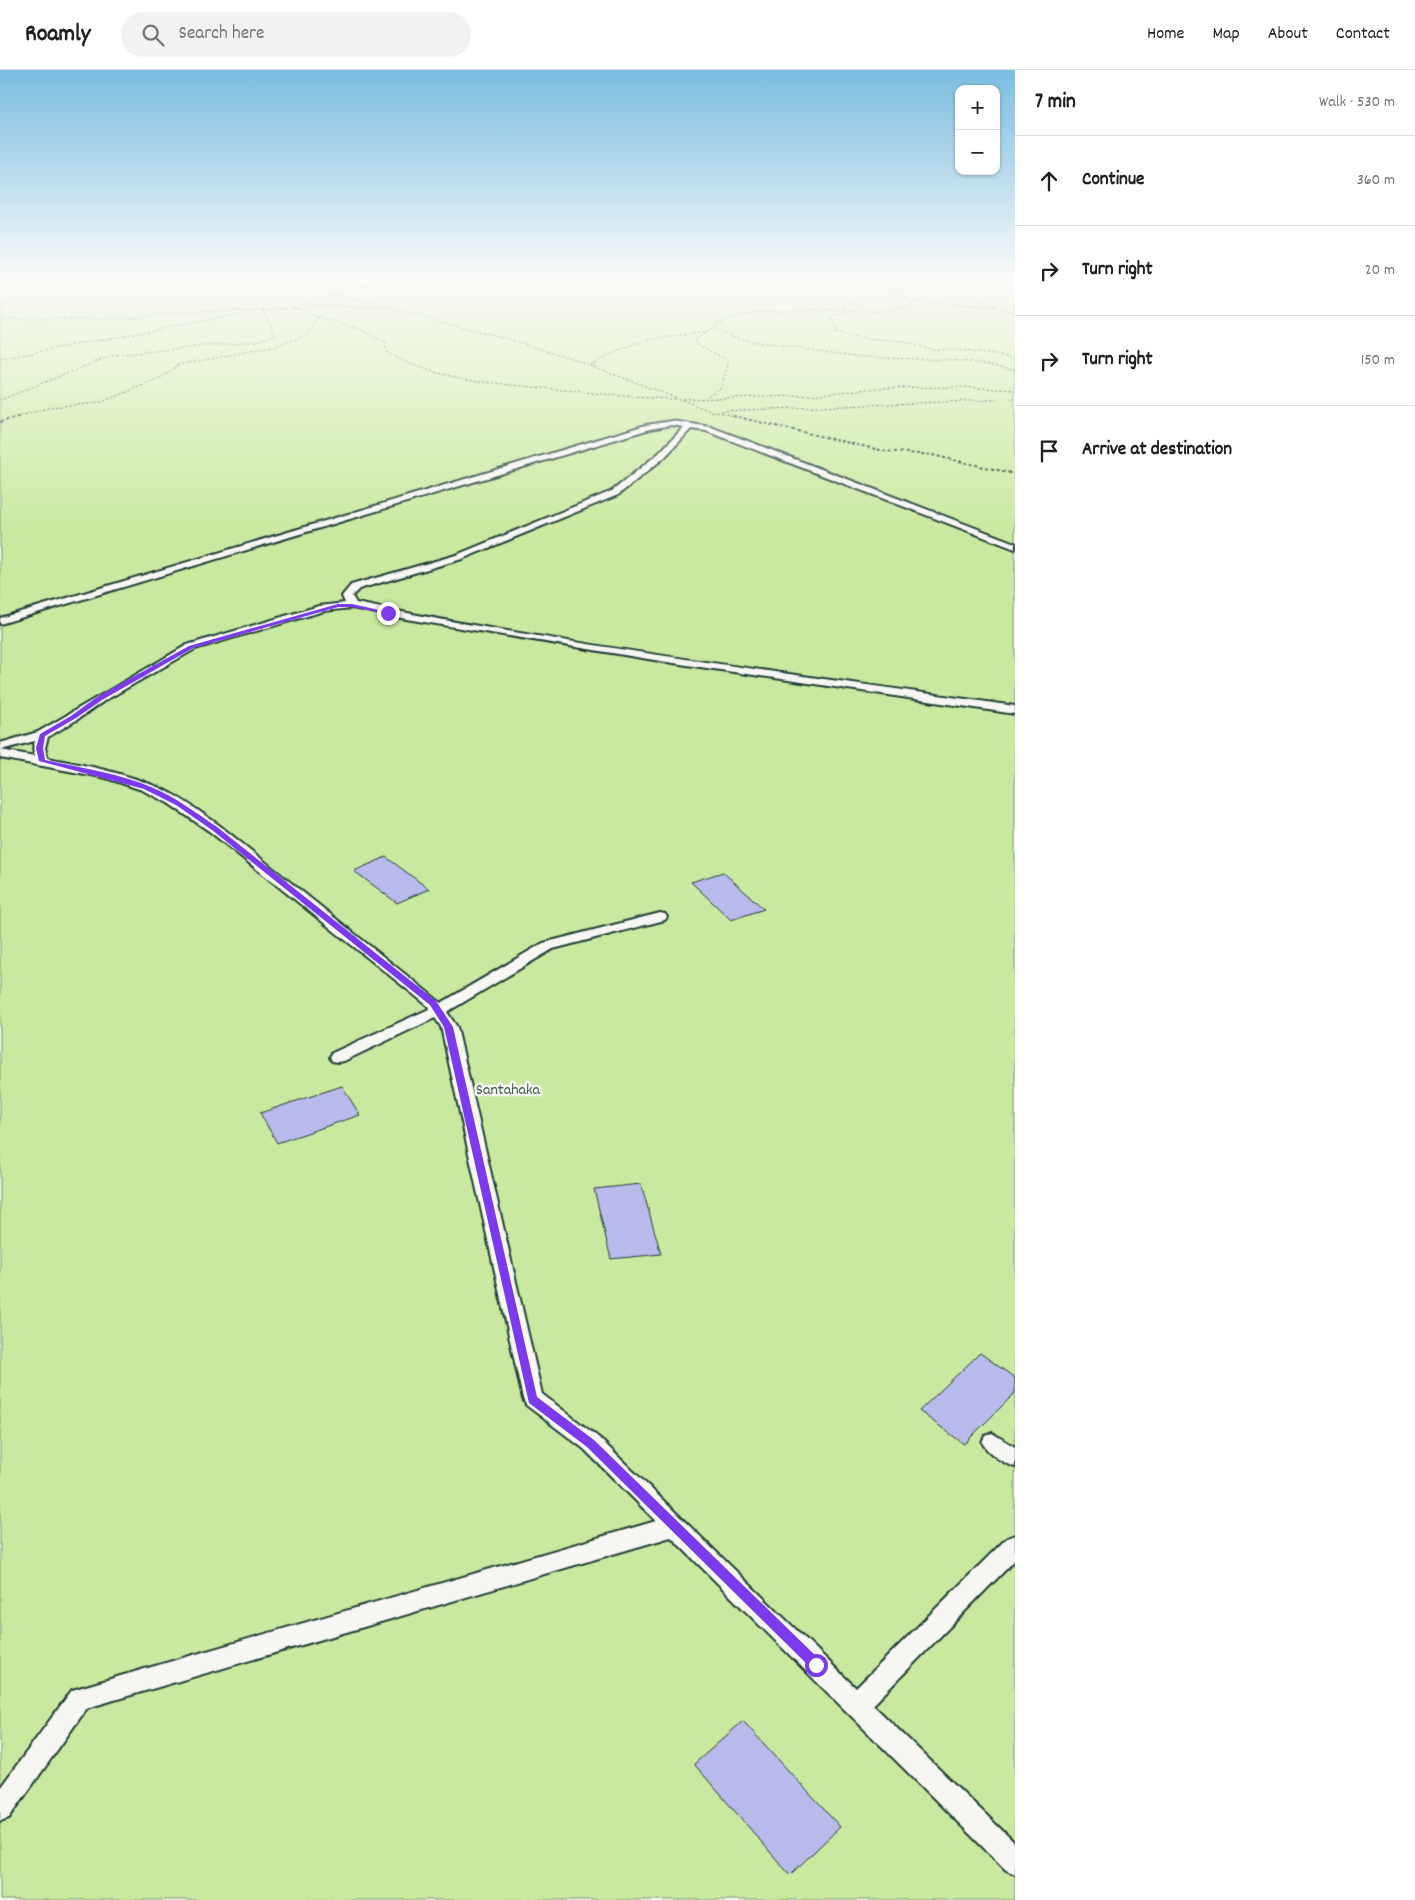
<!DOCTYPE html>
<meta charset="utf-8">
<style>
body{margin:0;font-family:Dekko,sans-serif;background:#f2f2f2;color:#202124}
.controls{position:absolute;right:15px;top:15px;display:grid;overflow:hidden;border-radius:10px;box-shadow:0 1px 4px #0004}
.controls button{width:45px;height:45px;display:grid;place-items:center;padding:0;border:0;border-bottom:1px solid #e0e0e0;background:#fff;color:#202124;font:25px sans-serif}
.stop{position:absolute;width:15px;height:15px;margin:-11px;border:4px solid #7c3aed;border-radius:50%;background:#fff}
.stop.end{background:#7c3aed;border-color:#fff;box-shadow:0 1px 5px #0008}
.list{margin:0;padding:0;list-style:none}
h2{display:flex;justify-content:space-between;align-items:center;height:65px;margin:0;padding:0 20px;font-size:21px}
h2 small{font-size:16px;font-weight:400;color:#757577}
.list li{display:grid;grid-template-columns:32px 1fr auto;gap:15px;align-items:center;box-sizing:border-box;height:90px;padding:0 20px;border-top:1px solid #e0e0e0}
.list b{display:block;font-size:19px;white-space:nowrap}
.list em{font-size:16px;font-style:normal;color:#757577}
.icon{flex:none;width:28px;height:28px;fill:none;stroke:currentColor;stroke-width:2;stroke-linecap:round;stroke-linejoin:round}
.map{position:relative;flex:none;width:1015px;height:1830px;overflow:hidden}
header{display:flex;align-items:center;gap:30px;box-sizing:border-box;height:70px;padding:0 25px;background:#fff;border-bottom:1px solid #e0e0e0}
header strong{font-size:24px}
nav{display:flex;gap:28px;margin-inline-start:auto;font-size:18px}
.search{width:350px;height:45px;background:#f2f2f2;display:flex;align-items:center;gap:12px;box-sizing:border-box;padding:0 18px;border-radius:28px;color:#757577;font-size:19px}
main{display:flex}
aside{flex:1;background:#fff}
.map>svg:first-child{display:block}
.green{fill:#cae9a0;stroke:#74936a}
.building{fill:#b9baec;stroke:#1f3d34}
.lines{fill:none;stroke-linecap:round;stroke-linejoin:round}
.lane-casing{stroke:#1f3d34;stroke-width:4}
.path-far1{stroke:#1f3d34;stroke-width:1;stroke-dasharray:2.5 2;stroke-linecap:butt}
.path{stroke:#1f3d34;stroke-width:2;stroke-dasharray:3 2.5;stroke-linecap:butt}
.lane{fill:#f6f6f2;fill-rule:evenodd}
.route{fill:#7c3aed}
.labels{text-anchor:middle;stroke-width:5;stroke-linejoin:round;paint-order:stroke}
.park-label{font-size:16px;fill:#415f4a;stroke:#f6f6f2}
</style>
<header>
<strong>Roamly</strong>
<div class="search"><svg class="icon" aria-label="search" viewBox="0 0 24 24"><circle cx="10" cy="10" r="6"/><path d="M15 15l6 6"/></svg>Search here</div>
<nav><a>Home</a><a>Map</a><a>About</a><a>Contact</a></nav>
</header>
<main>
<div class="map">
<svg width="1015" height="1830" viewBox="0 0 1015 1830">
<rect width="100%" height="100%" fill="#f6f6f2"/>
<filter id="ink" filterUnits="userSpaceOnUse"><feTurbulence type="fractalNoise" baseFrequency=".02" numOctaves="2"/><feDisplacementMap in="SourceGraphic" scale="10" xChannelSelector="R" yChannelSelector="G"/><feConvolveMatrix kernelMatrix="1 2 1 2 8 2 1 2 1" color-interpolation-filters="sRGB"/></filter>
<g filter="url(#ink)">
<path class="green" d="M0 207H1015V1830H0Z"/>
<path class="building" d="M386 787 429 819 397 833 354 801Z
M723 802 764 839 731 850 691 812Z
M342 1016 360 1045 277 1073 260 1043Z
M641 1114 661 1184 611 1189 594 1119Z
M980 1283 1015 1308V1323L964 1374 919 1341Z
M743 1651 840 1757 790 1805 694 1694Z"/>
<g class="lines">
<g class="lane-casing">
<path id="lane" d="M672 351 711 357 1015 473V479L706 361 691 359 665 387 618 425 462 489 359 519 352 526 356 533C574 577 795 604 1015 636V644L660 591 406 549 352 538 324 541 195 579 104 631 78 649 48 667 45 678 48 688C85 695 125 703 160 718 181 727 200 742 219 755L441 933 543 873 660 843 665 844 667 847 665 850 553 879 447 942 457 957 542 1324 598 1367 856 1618 1007 1468 1015 1465V1490L873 1635 1015 1773V1804L1006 1800 671 1467 87 1638 9 1748 0 1751V1718L72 1620 656 1451 584 1379 526 1335 523 1329 441 957 435 948 344 991 338 992 332 991 330 987 332 983 429 939 428 936 209 761 168 733 142 720 106 708 0 688V673L38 662 187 575 319 536 345 533 342 526 351 515 456 485 612 421 659 383 684 357 672 355 650 359 0 554V548L646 355ZM35 671 33 678 35 686 1 680Z
M992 1363 1015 1377V1397C1003 1393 987 1383 982 1372L985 1366Z"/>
</g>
<path class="path-far1" d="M268 207 505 268 574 289 713 342
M787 207 863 235 852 240
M851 207 895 221 915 234C898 243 873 241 855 241 809 240 758 235 715 254L714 258C737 271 762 273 787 277 814 280 840 285 867 287 917 290 966 287 1015 300
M922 207 995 237
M888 217 911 222 963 226
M914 231 1015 240
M301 234 395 207
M293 236 319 248 360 259 385 273 387 283C438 311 496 313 553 319 594 323 634 328 675 329
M0 238 65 207
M263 240 322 235 381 239
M1006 241 1015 244
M847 243 831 248 836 263 856 268 902 272 930 279 959 280 1015 288
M0 249H106L191 242 263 240 276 264 258 271 113 285 0 330
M705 263 694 270 702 277 729 291 721 317 706 327
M0 289 245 243
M590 295 618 281 648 270 706 262 714 258
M682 329 800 326 879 318 964 317 1015 320
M712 341 739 347
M721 341 1015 329
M16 347 51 337 99 333 160 309 178 295 272 277 306 266 319 248"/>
<path class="path" d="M733 346 884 381 932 385 1015 404
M0 352 21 346"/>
<use href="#lane" class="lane"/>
</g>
</g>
<linearGradient id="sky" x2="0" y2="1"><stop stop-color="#7bbce0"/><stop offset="0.45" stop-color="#fbfbf9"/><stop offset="1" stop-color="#fbfbf9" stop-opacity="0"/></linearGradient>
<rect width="1015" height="463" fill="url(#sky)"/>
<path class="route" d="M338 534H352L391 543 388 544 352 537H338L193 578 102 630 76 648 45 666 43 678 45 690C80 698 118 703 151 717 175 727 195 742 217 757L436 931 453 957 537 1327 594 1370 821 1591 823 1595 821 1599 816 1601 812 1599 587 1377 529 1333 444 957 430 935 212 760 176 735 144 719 39 691 36 678 40 664 71 646 97 627 189 576Z"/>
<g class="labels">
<g class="park-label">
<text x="508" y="1024">Santahaka</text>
</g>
</g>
</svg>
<div class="controls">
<button>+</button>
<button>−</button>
</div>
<div class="stop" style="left:816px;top:1595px"></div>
<div class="stop end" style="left:388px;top:543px"></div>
</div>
<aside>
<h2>7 min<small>Walk · 530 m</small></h2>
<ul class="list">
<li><svg class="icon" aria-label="ahead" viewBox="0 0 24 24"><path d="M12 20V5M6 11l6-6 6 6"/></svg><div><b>Continue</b></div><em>360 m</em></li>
<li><svg class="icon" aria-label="right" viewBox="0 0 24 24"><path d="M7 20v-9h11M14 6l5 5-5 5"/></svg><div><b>Turn right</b></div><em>20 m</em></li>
<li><svg class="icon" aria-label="right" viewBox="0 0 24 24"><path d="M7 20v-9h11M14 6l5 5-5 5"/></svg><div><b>Turn right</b></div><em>150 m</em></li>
<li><svg class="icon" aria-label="arrive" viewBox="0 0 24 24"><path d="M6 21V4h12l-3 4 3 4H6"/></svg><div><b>Arrive at destination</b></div></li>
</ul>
</aside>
</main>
